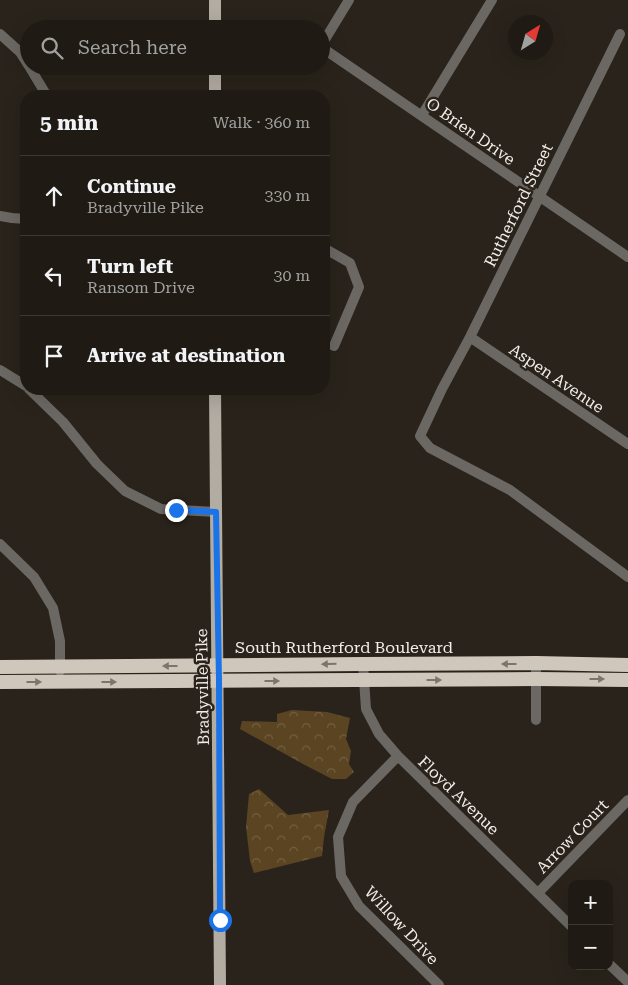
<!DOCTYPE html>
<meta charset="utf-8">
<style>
body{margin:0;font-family:"Roboto Serif",serif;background:#2c2722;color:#f1f3f6}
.controls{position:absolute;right:15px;bottom:15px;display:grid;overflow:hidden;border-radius:10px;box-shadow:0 5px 20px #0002}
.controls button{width:45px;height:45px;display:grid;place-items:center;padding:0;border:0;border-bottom:1px solid #3c3834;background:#1f1a14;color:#f1f3f6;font:25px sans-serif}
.compass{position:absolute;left:508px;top:15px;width:45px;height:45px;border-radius:50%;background:#1f1a14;box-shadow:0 5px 20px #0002;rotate:37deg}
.stop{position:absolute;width:15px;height:15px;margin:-11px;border:4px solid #1a73e8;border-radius:50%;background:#fff}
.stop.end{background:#1a73e8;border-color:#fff;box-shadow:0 1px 5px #0008}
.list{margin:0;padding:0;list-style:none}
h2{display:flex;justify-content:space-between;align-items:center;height:65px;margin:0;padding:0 20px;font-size:21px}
h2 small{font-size:16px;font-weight:400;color:#a1a1a0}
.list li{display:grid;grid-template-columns:32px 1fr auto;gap:15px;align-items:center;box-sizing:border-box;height:80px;padding:0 20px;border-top:1px solid #3c3834}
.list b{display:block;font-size:19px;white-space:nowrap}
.list p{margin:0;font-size:16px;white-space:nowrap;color:#a1a1a0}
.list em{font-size:16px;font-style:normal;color:#a1a1a0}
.icon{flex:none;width:28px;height:28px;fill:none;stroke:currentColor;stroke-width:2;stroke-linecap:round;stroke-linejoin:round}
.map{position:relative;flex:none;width:628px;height:985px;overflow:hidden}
.search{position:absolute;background:#1f1a14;box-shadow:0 5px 20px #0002;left:20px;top:20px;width:310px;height:55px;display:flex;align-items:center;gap:12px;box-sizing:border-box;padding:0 18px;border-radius:28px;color:#a1a1a0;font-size:19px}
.panel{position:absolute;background:#1f1a14;box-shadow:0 5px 20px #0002;left:20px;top:90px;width:310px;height:305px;border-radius:20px}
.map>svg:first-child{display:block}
.forest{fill:url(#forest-crowns)}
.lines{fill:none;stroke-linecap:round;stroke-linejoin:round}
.minor{stroke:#6b6864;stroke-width:10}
.major{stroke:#b3aca3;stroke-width:12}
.highway{stroke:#d0c7bc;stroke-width:14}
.oneway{fill:#7c756c}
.route{stroke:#1a73e8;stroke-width:6}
.labels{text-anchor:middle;stroke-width:5;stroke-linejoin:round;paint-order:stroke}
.street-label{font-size:16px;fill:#f1ede8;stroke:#29231b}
</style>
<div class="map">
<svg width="628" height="985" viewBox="0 0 628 985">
<defs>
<pattern id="forest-crowns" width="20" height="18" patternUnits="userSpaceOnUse" patternTransform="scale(1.25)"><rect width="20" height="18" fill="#5b4422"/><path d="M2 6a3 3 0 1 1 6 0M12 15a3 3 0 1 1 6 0" fill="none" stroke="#735f42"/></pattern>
</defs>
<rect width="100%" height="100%" fill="#29231b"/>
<path class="forest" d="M292 710 327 712 350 718 346 739 351 751 349 764 354 772 346 779H332L303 764 240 729 242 721 277 722V714Z
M259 789 288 815 329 810 324 837 322 856 254 873 250 861 246 827 249 794Z"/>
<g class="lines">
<path class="minor" d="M215 28 277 29
M0 34 20 52 29 66
M620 34 470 337 442 389 420 436 430 448 510 490 628 577
M321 46 349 0
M321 47 628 257
M29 66 47 96
M422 115 492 0
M0 216 12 218 26 219
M324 248 350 263 359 287 334 346
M470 337 628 444
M0 370 26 386
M29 389 63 422 97 464 125 491 161 509 216 512
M0 544 34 577 53 608 60 641V671
M536 663V720
M363 664 366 709 379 734 398 756 572 927
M398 756 353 802 338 837 341 876 359 906 439 985
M538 893 628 800
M609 964 628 982"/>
<path class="major" d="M215 0V29
M215 96V66
M215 389 220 985"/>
<path class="highway" d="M0 667 363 664 536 663 628 665
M0 682 536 679 628 680"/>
</g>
<defs><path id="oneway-solid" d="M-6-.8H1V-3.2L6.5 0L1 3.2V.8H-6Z" transform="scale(1.25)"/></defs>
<g class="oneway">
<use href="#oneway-solid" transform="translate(329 664) rotate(179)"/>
<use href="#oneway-solid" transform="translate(509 664) rotate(180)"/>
<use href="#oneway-solid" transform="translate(170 666) rotate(180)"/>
<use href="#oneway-solid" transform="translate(597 679)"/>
<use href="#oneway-solid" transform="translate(434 680)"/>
<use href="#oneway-solid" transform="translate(272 681)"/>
<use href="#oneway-solid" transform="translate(34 682)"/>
<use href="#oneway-solid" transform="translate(109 682)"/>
</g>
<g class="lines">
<path class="route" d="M176 510 216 512 219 681 220 920"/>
</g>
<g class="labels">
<g class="street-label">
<text transform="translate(471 131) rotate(35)" y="6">O Brien Drive</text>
<text transform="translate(518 205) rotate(-64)" y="6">Rutherford Street</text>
<text transform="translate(557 378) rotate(34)" y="6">Aspen Avenue</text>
<text x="344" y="653">South Rutherford Boulevard</text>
<text transform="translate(202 687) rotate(-91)" y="6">Bradyville Pike</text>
<text transform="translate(459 795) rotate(44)" y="6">Floyd Avenue</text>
<text transform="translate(572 836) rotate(-46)" y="6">Arrow Court</text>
<text transform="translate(402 925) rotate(47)" y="6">Willow Drive</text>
</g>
</g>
</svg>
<div class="controls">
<button>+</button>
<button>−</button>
</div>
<svg class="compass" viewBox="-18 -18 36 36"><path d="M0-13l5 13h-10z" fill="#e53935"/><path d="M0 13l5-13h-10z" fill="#a1a1a0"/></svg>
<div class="stop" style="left:220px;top:920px"></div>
<div class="stop end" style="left:176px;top:510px"></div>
<div class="search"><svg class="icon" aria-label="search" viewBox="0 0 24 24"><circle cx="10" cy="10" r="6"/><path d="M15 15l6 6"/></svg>Search here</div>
<section class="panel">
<h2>5 min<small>Walk · 360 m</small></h2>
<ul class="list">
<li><svg class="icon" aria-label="ahead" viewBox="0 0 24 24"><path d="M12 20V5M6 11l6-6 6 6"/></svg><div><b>Continue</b><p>Bradyville Pike</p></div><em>330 m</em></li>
<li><svg class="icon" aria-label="left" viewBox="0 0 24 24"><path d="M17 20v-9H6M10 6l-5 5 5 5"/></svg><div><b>Turn left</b><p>Ransom Drive</p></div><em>30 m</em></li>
<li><svg class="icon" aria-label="arrive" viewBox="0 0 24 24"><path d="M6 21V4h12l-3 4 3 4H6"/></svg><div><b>Arrive at destination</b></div></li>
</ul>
</section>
</div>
